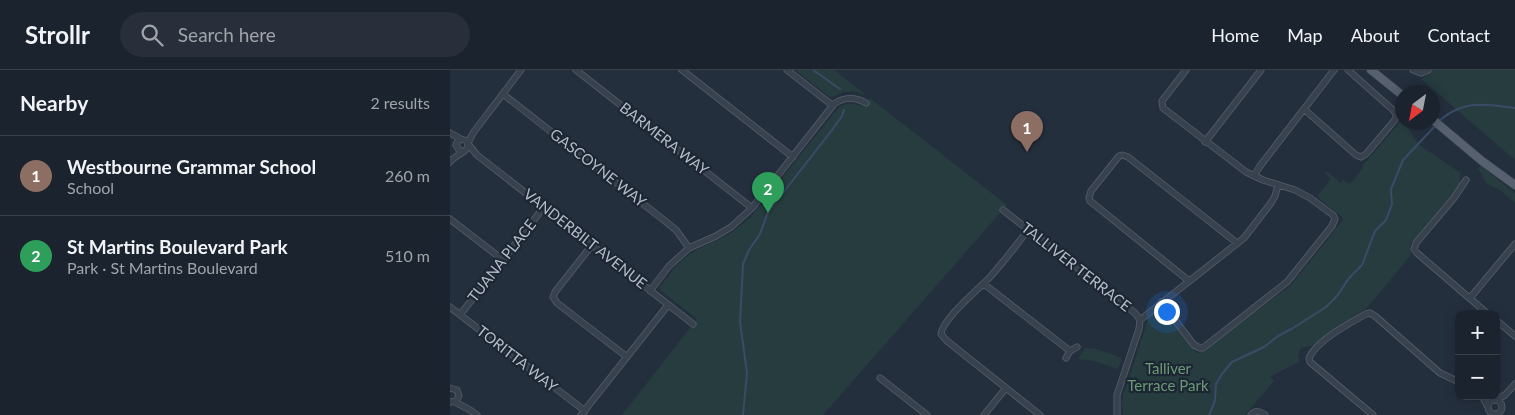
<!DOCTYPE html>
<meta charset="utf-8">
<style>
body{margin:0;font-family:Lato,sans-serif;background:#282f3a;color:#f1f3f6}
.controls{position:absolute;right:15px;bottom:15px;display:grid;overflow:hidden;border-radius:10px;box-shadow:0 2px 12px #0003}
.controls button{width:45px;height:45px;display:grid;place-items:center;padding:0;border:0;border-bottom:1px solid #39404a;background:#1b232e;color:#f1f3f6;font:25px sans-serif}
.compass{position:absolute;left:945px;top:15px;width:45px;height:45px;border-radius:50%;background:#1b232e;box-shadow:0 2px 12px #0003;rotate:212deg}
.you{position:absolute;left:716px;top:241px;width:18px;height:18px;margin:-12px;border:4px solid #fff;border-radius:50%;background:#1a73e8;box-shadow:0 0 0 8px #1a73e833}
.badge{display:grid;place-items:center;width:32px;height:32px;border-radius:50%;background:#2563eb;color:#fff;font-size:16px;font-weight:700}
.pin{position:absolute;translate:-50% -41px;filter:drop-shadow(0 1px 2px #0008)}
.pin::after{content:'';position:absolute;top:26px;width:18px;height:15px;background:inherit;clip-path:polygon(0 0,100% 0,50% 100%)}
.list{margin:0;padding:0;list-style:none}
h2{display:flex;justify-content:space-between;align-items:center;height:65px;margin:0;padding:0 20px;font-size:21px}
h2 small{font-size:16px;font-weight:400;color:#a0a4aa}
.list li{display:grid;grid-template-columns:32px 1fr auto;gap:15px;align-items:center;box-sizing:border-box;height:80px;padding:0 20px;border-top:1px solid #39404a}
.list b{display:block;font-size:19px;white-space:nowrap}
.list p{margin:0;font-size:16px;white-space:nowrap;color:#a0a4aa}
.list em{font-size:16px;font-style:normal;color:#a0a4aa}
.icon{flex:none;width:28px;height:28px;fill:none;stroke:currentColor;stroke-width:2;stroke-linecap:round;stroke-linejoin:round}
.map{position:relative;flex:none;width:1065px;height:345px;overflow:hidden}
header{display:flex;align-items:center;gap:30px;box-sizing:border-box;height:70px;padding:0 25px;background:#1b232e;border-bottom:1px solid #39404a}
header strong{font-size:24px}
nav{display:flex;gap:28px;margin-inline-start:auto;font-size:18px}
.search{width:350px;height:45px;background:#282f3a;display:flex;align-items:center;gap:12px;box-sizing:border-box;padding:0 18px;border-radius:28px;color:#a0a4aa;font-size:19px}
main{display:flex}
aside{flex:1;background:#1b232e}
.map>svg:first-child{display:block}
.green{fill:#263c3f}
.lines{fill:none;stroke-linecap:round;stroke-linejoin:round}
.stream{stroke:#394c67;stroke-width:2}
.minor-casing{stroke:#565f6c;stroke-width:7}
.major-casing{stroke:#414a57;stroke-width:9}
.minor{stroke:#38414e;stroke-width:5.5}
.major{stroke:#56606e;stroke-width:8}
.labels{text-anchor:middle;stroke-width:4.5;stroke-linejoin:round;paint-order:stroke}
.street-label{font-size:15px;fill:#b4bcc9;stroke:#1d2633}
.park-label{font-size:15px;fill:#6b9a76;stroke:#1d2633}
</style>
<header>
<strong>Strollr</strong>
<div class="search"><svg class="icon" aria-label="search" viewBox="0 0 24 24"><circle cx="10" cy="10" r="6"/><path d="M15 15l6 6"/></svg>Search here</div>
<nav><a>Home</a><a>Map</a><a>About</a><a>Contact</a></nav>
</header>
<main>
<aside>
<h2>Nearby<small>2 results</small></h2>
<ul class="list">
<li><span class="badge" style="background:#8d6e63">1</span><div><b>Westbourne Grammar School</b><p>School</p></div><em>260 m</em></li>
<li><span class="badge" style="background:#2e9e5b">2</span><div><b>St Martins Boulevard Park</b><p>Park · St Martins Boulevard</p></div><em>510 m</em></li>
</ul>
</aside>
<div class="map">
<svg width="1065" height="345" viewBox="0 0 1065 345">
<rect width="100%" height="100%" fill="#242f3e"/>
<path class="green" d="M345 0H384L557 135 373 345H172L247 249 210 220V217L226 196 236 187 248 179 278 165 300 148 387 39C396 32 404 32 413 37L420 28C412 22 402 20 392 23 387 24 385 27 380 27Z
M983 0H1065V90L971 9Z
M952 50V52L955 53 968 74 1011 103 1010 105 1011 115 960 175 961 185 917 238 880 261 864 275 851 278 848 285 850 291 820 307 824 311 795 345H673L672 336 673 326 699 246 709 240H712L748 284 840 216 893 150 892 147 869 128 868 125 881 109 875 103 876 101 891 113 893 110 900 114 913 98V95Z
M1031 96 1065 123V133L1051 121 1036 113 1028 98Z
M635 278 647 279 672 288 668 299 644 291 628 289Z"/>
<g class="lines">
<path class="stream" d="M363 0 390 19
M989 51C994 47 1000 42 1006 40 1023 31 1047 36 1065 38
M293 345 297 303 290 252 293 194 299 180 310 164 318 142 382 60 392 46 394 40
M759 345 765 331 766 314 772 304 782 292 814 277 828 266 843 258 876 237 887 226 899 208 912 195 925 161 936 150 942 134 941 119 953 90 986 55"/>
<g class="minor-casing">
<path id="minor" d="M126 0 302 138
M232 0 343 87
M337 0 382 35
M963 0 971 3 978 0
M53 24 215 151 226 160 239 178
M854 39 906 85 911 87 916 84 944 51 947 45 943 40 898 0
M0 63 11 69
M755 72 811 0
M18 73 23 63 71 0
M19 75 27 85 243 254
M0 92C5 85 14 84 18 77L17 71 11 69 8 71 6 75 9 80 13 82
M804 106 810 96 884 0
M1016 110 1004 128 966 173 964 179 967 183 1038 244
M553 140 685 243 690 250 689 259 667 325V345
M0 149 53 190
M578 160C566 176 554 191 541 206 529 219 493 248 491 264L497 271 590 345
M142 175 105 222 103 227 107 233 177 287
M739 211 640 131 639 128 641 121 669 86 672 85 678 87 787 173
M534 214 620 281
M200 221 219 196 239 178 266 166 281 157 302 138 384 34C395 26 405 27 416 33
M1020 228 1065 174
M711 232 744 275 750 278H753L837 212 882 156 885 149 883 145 860 128 845 120 813 110 796 102 713 38 712 31 736 0
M0 237 135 341
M10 245 94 137
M690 250 794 168 821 133 825 126 828 115
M1046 250 1065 266
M616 288 620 281 627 277
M430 308 477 345
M0 318 7 320 9 326 6 331 0 332
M1032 326 1038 337
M1038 337a7 7 0 1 1 14 0a7 7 0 1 1-14 0Z
M1045 330 1055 325 1065 314
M5 332 20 340 27 345
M131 345 218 235
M534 345 556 318
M801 345C805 340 810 341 815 345
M923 345 860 292 859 288C867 270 900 253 916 244L920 243 925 246 990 303 1009 312"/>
</g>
<g class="major-casing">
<path id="major" d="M921 0 952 25
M982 49 1032 91 1065 115"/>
</g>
<use href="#minor" class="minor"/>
<use href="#major" class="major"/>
</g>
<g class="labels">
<g class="street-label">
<text transform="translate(214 69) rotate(38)" y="5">BARMERA WAY</text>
<text transform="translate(148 98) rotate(38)" y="5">GASCOYNE WAY</text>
<text transform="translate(135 169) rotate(38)" y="5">VANDERBILT AVENUE</text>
<text transform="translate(52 191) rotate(-52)" y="5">TUANA PLACE</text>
<text transform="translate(626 197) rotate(38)" y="5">TALLIVER TERRACE</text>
<text transform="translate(67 289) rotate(38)" y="5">TORITTA WAY</text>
</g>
<g class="park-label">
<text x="718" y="304">Talliver<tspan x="718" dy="17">Terrace Park</tspan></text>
</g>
</g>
</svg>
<div class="controls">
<button>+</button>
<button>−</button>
</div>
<svg class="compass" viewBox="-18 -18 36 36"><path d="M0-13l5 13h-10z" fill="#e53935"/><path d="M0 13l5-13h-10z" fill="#a0a4aa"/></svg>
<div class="you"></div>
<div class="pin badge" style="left:577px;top:82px;background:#8d6e63">1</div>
<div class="pin badge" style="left:318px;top:143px;background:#2e9e5b">2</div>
</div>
</main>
